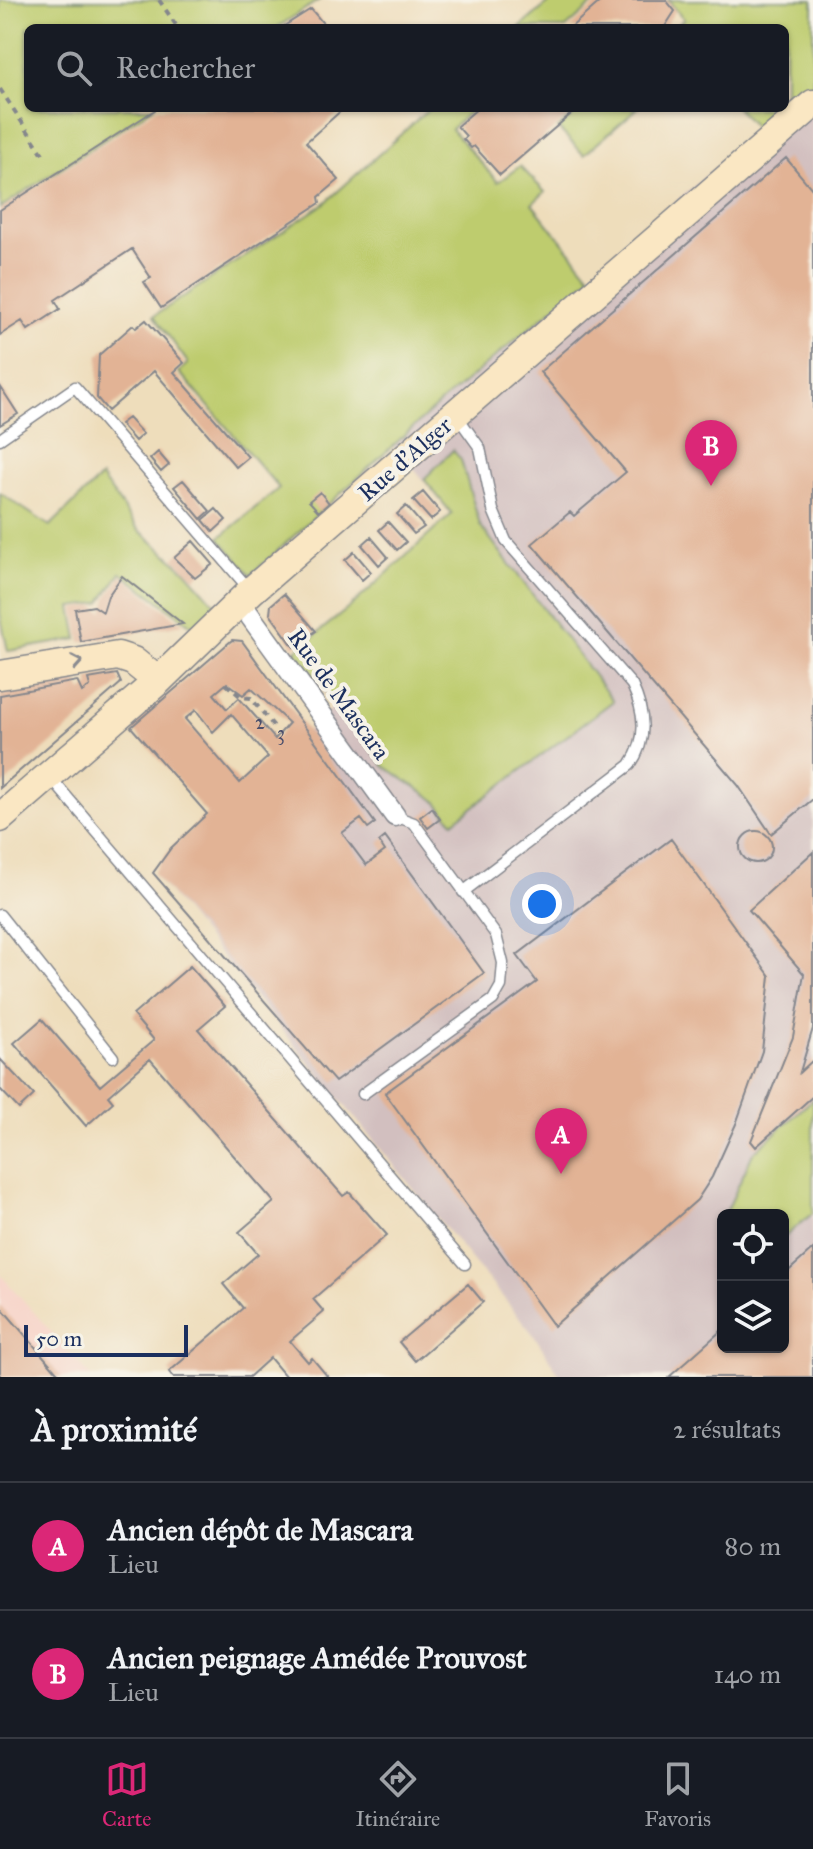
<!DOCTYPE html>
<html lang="fr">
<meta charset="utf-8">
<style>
body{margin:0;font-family:"IM FELL Great Primer",serif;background:#20242c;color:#f1f3f6}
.controls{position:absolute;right:24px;bottom:24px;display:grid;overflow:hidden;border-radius:12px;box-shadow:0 2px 6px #0004}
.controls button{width:72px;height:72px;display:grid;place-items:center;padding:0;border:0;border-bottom:2px solid #363941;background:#171b24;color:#f1f3f6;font:40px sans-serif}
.scale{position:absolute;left:24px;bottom:20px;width:164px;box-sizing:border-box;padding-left:8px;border:4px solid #1b2f5e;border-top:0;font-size:22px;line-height:28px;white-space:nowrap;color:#1b2f5e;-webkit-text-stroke:6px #f7f3e8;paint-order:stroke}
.you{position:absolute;left:542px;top:904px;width:28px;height:28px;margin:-20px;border:6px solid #fff;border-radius:50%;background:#1a73e8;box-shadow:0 0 0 12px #1a73e833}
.badge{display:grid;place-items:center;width:52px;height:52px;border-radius:50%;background:#db2777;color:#fff;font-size:26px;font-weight:700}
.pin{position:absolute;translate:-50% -66px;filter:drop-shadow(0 2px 4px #0008)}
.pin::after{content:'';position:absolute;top:42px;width:28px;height:24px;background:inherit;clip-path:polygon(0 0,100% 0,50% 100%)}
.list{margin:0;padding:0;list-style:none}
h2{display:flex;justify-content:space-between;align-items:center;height:104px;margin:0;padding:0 32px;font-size:34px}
h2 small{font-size:26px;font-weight:400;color:#9ea1a6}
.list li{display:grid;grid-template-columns:52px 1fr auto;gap:24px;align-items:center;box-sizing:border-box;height:128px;padding:0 32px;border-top:2px solid #363941}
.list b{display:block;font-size:30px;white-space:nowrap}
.list p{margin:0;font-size:26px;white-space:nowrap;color:#9ea1a6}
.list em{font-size:26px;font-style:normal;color:#9ea1a6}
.icon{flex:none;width:44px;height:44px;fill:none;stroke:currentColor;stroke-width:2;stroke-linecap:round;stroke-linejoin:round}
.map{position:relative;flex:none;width:813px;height:1377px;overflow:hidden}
.search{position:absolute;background:#171b24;box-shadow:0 2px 6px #0004;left:24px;right:24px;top:24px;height:88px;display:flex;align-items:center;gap:20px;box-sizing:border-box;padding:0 28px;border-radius:12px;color:#9ea1a6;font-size:30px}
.sheet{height:360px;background:#171b24}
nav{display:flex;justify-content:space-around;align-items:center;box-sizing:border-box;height:112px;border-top:2px solid #363941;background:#171b24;font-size:22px;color:#9ea1a6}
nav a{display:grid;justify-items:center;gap:4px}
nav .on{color:#db2777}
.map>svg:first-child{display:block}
.built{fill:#f7d1c6}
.industrial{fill:#d2bfbf;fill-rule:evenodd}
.green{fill:#becc6e;stroke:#6c7e66;stroke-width:2}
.building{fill:#e2b395;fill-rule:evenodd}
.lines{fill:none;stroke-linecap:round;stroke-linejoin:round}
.lane-casing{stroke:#84868c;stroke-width:13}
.street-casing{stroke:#84868c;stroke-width:23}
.secondary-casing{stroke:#84868c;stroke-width:31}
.path{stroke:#84868c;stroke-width:4;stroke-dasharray:6 6;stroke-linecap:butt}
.lane{stroke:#fff;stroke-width:10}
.street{stroke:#fff;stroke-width:20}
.secondary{stroke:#fae7c3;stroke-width:28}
.oneway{stroke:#8a8b90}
.labels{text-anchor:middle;stroke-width:8;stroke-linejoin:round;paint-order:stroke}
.number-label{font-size:20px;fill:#4d506c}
.street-label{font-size:24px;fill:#1b2f5e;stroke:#f7f3e8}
</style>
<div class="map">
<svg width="813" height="1377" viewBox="0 0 813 1377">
<rect width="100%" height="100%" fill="#f7f3e8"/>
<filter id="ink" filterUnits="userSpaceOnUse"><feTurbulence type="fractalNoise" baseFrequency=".0125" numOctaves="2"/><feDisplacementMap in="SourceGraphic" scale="16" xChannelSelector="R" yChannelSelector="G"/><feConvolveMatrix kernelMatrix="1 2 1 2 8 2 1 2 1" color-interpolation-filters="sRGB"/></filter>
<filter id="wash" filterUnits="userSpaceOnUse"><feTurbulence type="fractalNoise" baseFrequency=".006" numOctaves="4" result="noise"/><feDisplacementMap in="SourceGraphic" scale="32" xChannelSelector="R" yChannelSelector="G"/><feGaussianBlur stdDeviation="1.8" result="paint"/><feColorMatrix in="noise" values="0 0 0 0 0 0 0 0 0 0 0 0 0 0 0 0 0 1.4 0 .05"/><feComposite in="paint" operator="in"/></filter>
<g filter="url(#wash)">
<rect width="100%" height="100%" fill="#edb"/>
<path class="built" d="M0 1274 91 1377H0Z"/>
<path class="industrial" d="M813 84V1377H561L534 1335 153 873 334 706 295 651 350 607 453 514 393 445ZM723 1215H783V1347H723Z"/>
<path class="green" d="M0 0H319L276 28H28V108H153L0 208Z
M552 0H598L566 28H519Z
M668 0H813V84L759 132 737 108H785V28H675L684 19Z
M430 108H474L451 129 498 182 520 166 545 192 532 204 591 277 440 403 251 575 219 538 279 488 179 372 188 363 154 316 325 203Z
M582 108H638L584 155 558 128Z
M453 450 461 460 480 525 613 701 453 822 435 800 384 766 295 651 350 607 452 514 424 479Z
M101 477 138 529 186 571 217 606 194 627 121 573 100 603 72 607 78 639 8 651 0 614V493L50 526Z
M813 1099V1213L783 1238V1215H725L753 1153Z"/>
<g id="blocks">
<path class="building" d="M602 0H666L675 11 664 28H570Z
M311 9 327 28H281Z
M158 108H344L306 142 339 180 319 197 320 203 161 308 144 282 151 278 132 249 55 300 60 309 28 330 22 321 0 335V210Z
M478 108H578L500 175 474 146 471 148 463 139 466 136 457 126Z
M786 158 813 190V799L771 834 738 785 532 544 570 512 574 516 626 472 540 372Z
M146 320 184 363 174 372 248 457 236 467 154 371 108 411 97 398 99 355 133 325 136 328Z
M0 386 18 414 0 425Z
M128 418 143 434 135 441 120 424Z
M158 452 169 465 161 472 150 459Z
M183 480 210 511 201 519 174 487Z
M320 492 329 503 319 512 309 501Z
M423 492 440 512 431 520 413 500Z
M406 506 424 527 414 534 397 514Z
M216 509 226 520 213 532 203 520Z
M388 522 406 542 397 550 379 530Z
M371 537 388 557 379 565 362 545Z
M193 541 213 564 195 578 174 558Z
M354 552 371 572 362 580 345 560Z
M122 576 183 624 81 642 75 609 94 606 103 612 108 596Z
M284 594 316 631 294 647 270 614 271 605Z
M232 640 242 641 375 823 368 828 361 819 342 833 366 865 385 851 379 842 385 837 484 973 335 1082 153 873 171 848 207 814 131 727ZM227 683 243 695 251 688 289 723 275 739 239 698 227 709 214 694ZM196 710 213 732 231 714 268 757 240 783 185 719Z
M117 674 121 683 0 788V695L77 681 82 692 90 686 88 679Z
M432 808 440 819 428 828 420 817Z
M740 847a16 16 0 1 1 32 0a16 16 0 1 1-32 0Z
M671 839 770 976 762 1051 736 1124 712 1177 697 1200 554 1326 385 1093 537 982 517 955Z
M813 852V1028L800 1072 813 1060V1096L756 1147 751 1141 793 1037 804 974 749 910Z
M190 966 225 1006 198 1029 343 1196 349 1192 387 1235 313 1299 324 1312 290 1341 308 1362 312 1358 328 1377H286L270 1358 249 1377H173L169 1372 243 1308 223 1284 258 1254 239 1232 274 1202 150 1059 108 1096 113 1102 86 1126 14 1043 42 1019 100 1086 154 1040 133 1015Z
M0 1059 34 1095 19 1109 0 1089Z
M813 1249V1377H669L723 1329V1347H783V1276Z
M468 1284 483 1302 415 1361 399 1342Z
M0 1306 56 1371 62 1377H0Z"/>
</g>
</g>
<g filter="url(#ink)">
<use href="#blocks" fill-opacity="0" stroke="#84868c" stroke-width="2"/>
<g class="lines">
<g class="lane-casing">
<path id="lane" d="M457 416 480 448 493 510 506 541 632 685C645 713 648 739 630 765L463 892
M0 439 75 387 249 589
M50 777 465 1264
M0 915 113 1057
M363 1094 493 1000 501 986 503 963 496 935 414 823 395 816"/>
</g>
<g class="street-casing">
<path id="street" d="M240 602 395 816"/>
</g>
<g class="secondary-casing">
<path id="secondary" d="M0 675 118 656 133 661 158 681
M0 818 158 681 251 591 813 104"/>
</g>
<path class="path" d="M159 0 178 28
M0 89 43 154
M226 684 241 697 251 698 276 729"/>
<use href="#lane" class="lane"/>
<use href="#street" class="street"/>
<use href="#secondary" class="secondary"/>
</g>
<defs><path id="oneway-chevron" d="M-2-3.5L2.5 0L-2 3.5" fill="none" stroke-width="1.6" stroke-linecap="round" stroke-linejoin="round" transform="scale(2)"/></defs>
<use class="oneway" href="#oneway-chevron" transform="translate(77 662) rotate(-10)"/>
</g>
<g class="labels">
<g class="number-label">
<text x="260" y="729">2</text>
<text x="281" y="740">3</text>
</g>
<g class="street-label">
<text transform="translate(405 459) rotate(-41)" y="8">Rue d'Alger</text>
<text transform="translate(339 694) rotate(54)" y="8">Rue de Mascara</text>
</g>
</g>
</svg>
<div class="controls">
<button><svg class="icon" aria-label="locate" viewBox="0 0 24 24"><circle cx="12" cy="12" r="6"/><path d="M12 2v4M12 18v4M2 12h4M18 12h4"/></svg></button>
<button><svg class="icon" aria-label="layers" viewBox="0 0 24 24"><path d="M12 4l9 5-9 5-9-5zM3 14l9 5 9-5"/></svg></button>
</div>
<div class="scale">50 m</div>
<div class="you"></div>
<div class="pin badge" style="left:561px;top:1174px">A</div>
<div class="pin badge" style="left:711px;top:486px">B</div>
<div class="search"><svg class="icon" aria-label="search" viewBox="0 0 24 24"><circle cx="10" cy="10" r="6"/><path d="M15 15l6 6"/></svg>Rechercher</div>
</div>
<section class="sheet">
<h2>À proximité<small>2 résultats</small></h2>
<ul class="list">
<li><span class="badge">A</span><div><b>Ancien dépôt de Mascara</b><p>Lieu</p></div><em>80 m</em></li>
<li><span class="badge">B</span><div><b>Ancien peignage Amédée Prouvost</b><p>Lieu</p></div><em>140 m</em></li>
</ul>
</section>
<nav>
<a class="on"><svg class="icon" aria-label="map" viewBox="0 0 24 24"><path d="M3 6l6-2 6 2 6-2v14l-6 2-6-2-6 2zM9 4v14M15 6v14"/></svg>Carte</a>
<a><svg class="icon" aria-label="directions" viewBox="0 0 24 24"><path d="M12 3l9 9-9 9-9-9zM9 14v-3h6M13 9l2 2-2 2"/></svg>Itinéraire</a>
<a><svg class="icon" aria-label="saved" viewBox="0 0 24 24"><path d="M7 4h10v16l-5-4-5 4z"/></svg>Favoris</a>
</nav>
